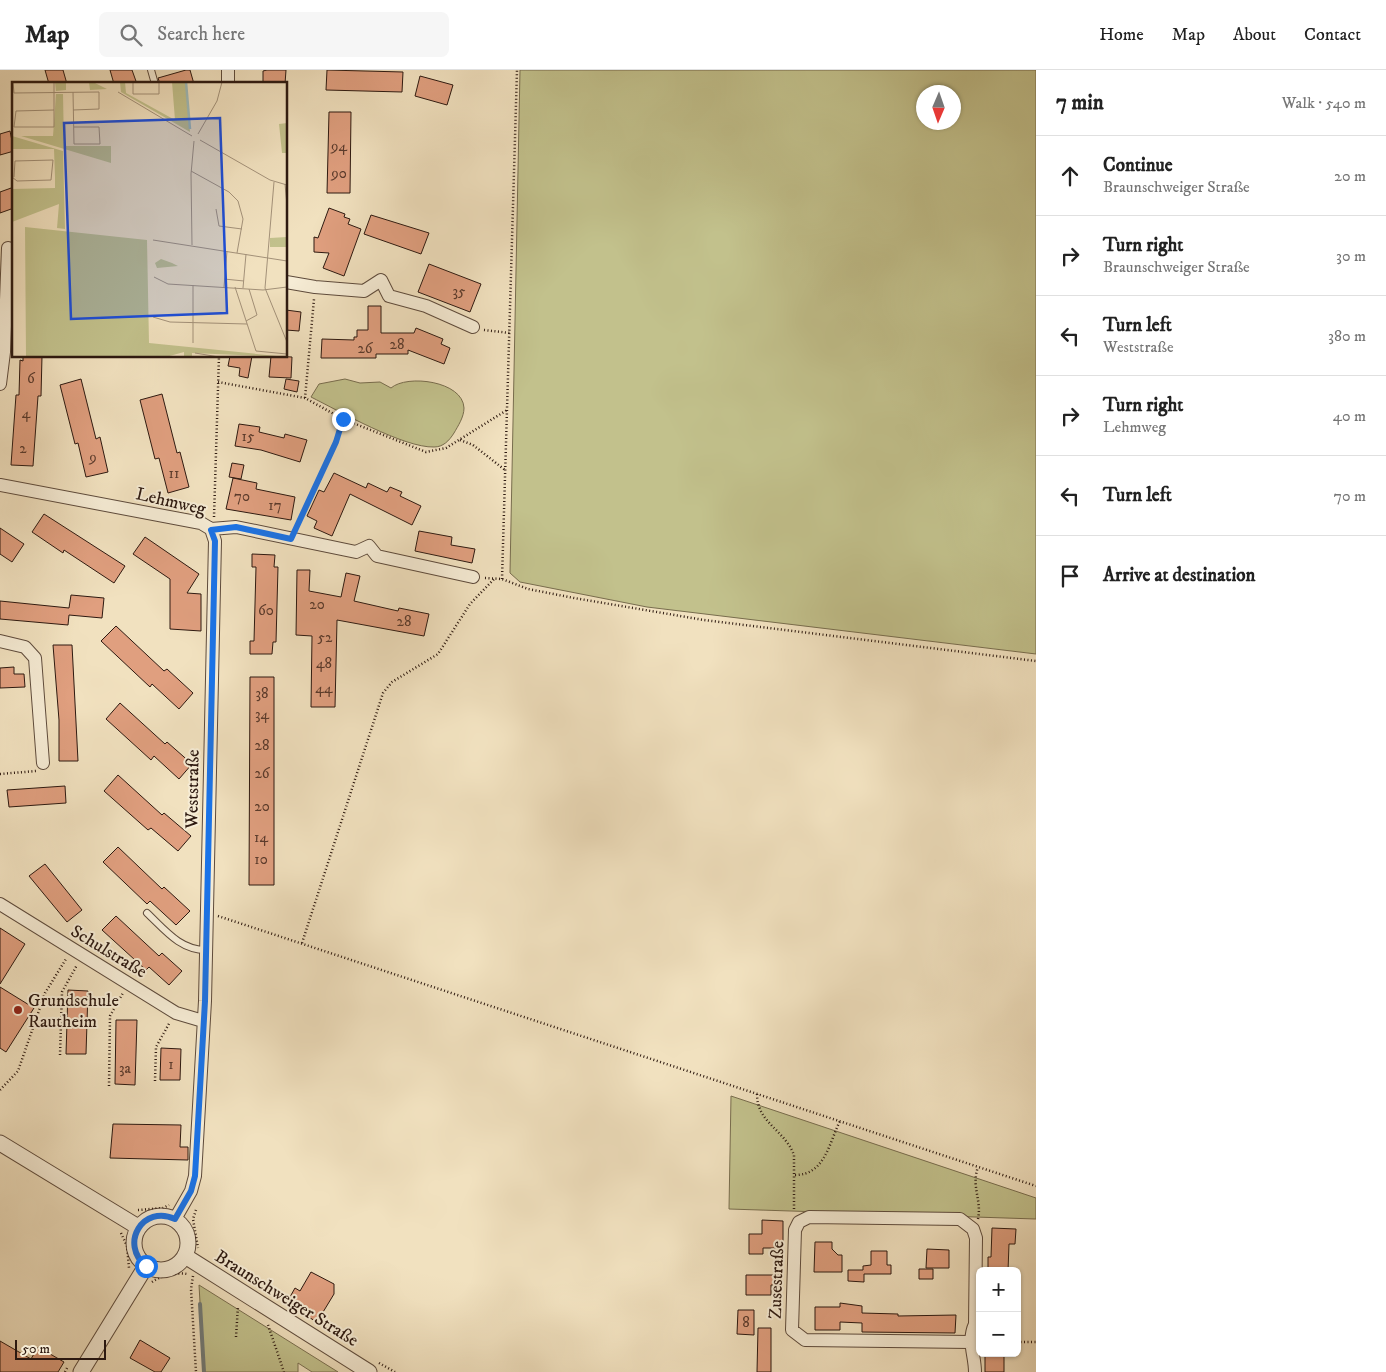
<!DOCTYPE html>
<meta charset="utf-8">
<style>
body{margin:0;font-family:"IM FELL DW Pica",serif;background:#f6f6f6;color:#222}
.controls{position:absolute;right:15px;bottom:15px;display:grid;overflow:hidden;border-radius:8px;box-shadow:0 1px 4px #0004}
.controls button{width:45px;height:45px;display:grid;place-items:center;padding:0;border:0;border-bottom:1px solid #e0e0e0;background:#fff;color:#222;font:25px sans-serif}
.compass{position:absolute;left:916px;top:15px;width:45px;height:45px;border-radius:50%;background:#fff;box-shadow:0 1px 4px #0004;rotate:182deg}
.scale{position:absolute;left:15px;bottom:12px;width:91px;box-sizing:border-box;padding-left:5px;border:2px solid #2d1910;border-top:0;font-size:14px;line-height:18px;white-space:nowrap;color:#2d1910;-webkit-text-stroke:4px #f6ecd5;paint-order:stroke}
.stop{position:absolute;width:15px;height:15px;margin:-11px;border:4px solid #1a73e8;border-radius:50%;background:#fff}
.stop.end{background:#1a73e8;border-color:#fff;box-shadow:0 1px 5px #0008}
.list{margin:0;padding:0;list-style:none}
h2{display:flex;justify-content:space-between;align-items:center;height:65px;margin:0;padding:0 20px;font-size:21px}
h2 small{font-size:16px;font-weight:400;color:#767676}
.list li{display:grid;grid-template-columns:32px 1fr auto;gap:15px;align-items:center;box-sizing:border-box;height:80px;padding:0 20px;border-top:1px solid #e0e0e0}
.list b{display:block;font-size:19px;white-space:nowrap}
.list p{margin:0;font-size:16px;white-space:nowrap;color:#767676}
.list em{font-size:16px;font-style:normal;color:#767676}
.icon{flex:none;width:28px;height:28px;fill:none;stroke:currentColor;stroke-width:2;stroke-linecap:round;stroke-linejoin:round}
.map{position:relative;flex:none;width:1036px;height:1302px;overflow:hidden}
header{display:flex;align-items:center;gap:30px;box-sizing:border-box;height:70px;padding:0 25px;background:#fff;border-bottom:1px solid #e0e0e0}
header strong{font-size:24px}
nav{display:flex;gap:28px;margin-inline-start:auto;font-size:18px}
.search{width:350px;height:45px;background:#f6f6f6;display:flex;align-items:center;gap:12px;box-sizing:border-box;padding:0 18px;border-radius:8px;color:#767676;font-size:19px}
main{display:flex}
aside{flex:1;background:#fff}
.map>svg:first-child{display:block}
.green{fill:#c2c18c;stroke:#786d4e;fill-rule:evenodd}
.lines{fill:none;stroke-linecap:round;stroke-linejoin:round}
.stream{stroke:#717a77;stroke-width:4}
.building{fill:#e09f7f;stroke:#2d1910}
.service-casing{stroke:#5e4b3c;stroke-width:8}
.minor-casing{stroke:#5e4b3c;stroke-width:14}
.tertiary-casing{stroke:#5e4b3c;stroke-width:17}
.path{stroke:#2d1910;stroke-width:2.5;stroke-dasharray:1 2.5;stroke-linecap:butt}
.service{stroke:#f6ecd5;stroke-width:6}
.minor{stroke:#f6ecd5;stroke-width:12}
.tertiary{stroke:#f6ecd5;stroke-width:15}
.route{stroke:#1a73e8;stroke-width:6}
.poi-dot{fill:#8f2418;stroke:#f6ecd5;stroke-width:2}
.labels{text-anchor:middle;stroke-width:4;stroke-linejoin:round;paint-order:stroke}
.number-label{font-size:15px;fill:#5a3a2c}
.street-label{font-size:18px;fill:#2d1910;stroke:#f6ecd5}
.poi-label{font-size:18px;fill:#2d1910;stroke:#f6ecd5;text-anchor:start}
.inset-river{fill:none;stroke:#9ebbbb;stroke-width:2.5}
.inset-road{fill:none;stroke:#a39179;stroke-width:1}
.view{fill:#1d4ed8;fill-opacity:0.15;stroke:#1d4ed8;stroke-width:2.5}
.inset-edge{fill:none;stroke:#2d1910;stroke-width:2.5}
</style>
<header>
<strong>Map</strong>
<div class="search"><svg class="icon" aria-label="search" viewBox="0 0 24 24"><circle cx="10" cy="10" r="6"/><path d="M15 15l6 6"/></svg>Search here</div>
<nav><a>Home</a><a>Map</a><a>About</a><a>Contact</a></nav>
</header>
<main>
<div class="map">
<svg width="1036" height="1302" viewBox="0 0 1036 1302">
<rect width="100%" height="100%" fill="#f1e1bf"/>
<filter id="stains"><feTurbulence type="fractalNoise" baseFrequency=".004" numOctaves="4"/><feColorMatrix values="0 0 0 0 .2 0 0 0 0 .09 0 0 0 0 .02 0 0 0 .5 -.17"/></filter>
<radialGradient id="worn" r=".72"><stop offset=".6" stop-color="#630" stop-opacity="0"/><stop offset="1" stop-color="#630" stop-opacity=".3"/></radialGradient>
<path class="green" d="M520 0H1036V584L647 537 520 512 510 503ZM954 22V52H924V22Z
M345 309 360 313 380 312 391 318C407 304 463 311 464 338 464 347 458 356 454 363 449 371 443 377 434 377 404 378 339 341 311 327L319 314Z
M731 1026 1036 1128V1149L729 1139Z
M199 1215 338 1302H312L298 1293V1302H204Z"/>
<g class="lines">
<path class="stream" d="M200 1234 204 1302"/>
</g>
<path class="building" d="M45 0H63L67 14H49Z
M110 0H132L137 14H114Z
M186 0H190L194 14H160L158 8Z
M267 0H286L285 14H263V1Z
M327 0 403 2 402 22 326 20Z
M420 6 453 15 447 35 415 26Z
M329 42H351L350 123H327Z
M10 61 14 81 0 85V64Z
M14 117V138L0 143V122Z
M329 138 345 144 344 147 350 149 348 154 361 159 344 206 323 198 329 183 314 182V167L318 168Z
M371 145 429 163 421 184 364 164Z
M429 194 481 214 470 242 418 222Z
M368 236H381V263H414L416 258 443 269 441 274 450 278 444 294 408 280V284H376V288H321L322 269 354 270V267H357V260H368Z
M286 240 301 242 299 261 286 260Z
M23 286H42L41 326H38L33 396 11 395 16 325H19L20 290 23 291Z
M230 286H252L248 308 239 306 240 298 228 296Z
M271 286 292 287 291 308 269 307Z
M81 309 96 369 100 367 108 402 86 407 78 373 75 374 60 315Z
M286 309 299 311 297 322 284 319Z
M162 324 177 383 180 382 189 417 168 423 159 388 155 389 140 330Z
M239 354 260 357 259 362 284 368 285 364 307 370 300 392 261 380 235 376Z
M232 393 244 395 241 409 229 407Z
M334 403 366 418 368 413 387 422 390 417 402 422 400 426 421 436 412 455 350 424 332 466 314 458 317 451 307 446 319 420 324 422Z
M233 408 257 413 256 419 295 427 291 450 226 439Z
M44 444 125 496 114 513 64 480 63 483 32 462Z
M0 458 24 474 12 492 0 484Z
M419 461 452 467 451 475 475 479 472 493 415 481Z
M145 467 199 504 187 523 201 524V561L170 559V509L133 484Z
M252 484 275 485 274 497H278L276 572H273L272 584H250V571H254L256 497H252Z
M297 500H310L309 521 341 527 346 503 360 506 354 531 398 541 399 538 429 544 424 566 337 550 335 637H311L312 566 296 565Z
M71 525 104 528 102 548 69 545 68 555 0 549V531L69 538Z
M116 556 164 601 167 599 193 623 179 639 152 614 150 617 101 571Z
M53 575H72L78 691H59V650Z
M14 597V604H24L25 617 0 618V598Z
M250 607H274V815H249Z
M120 633 165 674 167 672 192 694 179 709 154 686 151 690 106 649Z
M118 705 162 745 164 743 191 766 178 781 151 758 148 760 104 721Z
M65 716 66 733 9 737 7 720Z
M118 777 162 819 164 817 190 841 176 855 150 831 147 834 103 792Z
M45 794 82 840 67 852 29 806Z
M116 846 159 886 162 883 182 901 169 915 149 897 146 900 102 860Z
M0 858 25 874 0 914Z
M0 917 34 938 6 982 0 978Z
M68 920 88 921 86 984H66Z
M116 950H137L135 1015 115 1014Z
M161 978 181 979 180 1010H160Z
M113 1054 181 1055 180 1077H188V1090L110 1088Z
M762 1150 783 1151V1178H763V1184H749V1164H762Z
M992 1158 1016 1159 1015 1174H1009L1008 1201H988V1187H991Z
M815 1172H832V1179L838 1185H842V1202H814Z
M927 1179 949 1180V1198H926Z
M871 1181H887V1195H891V1204H864V1212L848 1211V1200H863V1196L871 1195Z
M919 1199H933V1209H919Z
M311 1202 334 1214V1224L317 1252 286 1234 295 1218 300 1221Z
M746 1205H779V1215H771V1225H746Z
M840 1233 862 1236V1243L898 1244V1246L956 1245 955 1263 862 1262V1253L840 1252V1260H815V1237H840Z
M738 1240H754V1265L737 1264Z
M758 1258H771V1302H757Z
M140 1270 170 1288 161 1302H155L130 1288Z
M0 1271 31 1289 38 1277 64 1292 58 1302H0Z
M985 1283H1004V1302H985Z"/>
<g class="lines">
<g class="service-casing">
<path id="service" d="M151 0 155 14
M147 843C165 860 180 880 206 880"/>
</g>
<g class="minor-casing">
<path id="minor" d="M228 14V0
M286 212 315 217 364 221 381 210 389 226 426 236 473 257
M0 314 4 282 8 178
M0 415 201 453 211 459 236 457 356 482 369 476 377 486 473 507
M0 571 25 577 35 588 43 693
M0 834 176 943 203 951
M175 1149 191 1121 195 1106 205 931 215 471 211 459
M971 1272 805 1270 792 1260 795 1160 799 1152 809 1147 960 1149 973 1159 976 1168 975 1254C967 1271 975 1285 975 1302"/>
</g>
<g class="tertiary-casing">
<path id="tertiary" d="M0 1073 138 1157
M134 1173a27 27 0 1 1 54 0a27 27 0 1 1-54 0Z
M185 1186 369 1302
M81 1302 146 1196"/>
</g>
<path class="path" d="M484 260 510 263
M218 312 305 328 343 349 426 382 446 378 507 340
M305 328 314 229
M460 370 473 375 505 400
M214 447 219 286
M296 459 336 372 343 349
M485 508 502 509 528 519 574 528 704 550 1036 591
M502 509 517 0
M0 704 36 701
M218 846 1036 1116
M302 873 383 623 392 612 438 584 470 534 495 508
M60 985 62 922 77 895
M155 1011 156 977 170 952
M109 1016 110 946 123 923
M0 1020 18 1001 45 923 66 889
M757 1024C757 1053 785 1060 794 1085V1141
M795 1105C825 1105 829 1073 840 1051
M138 1140 163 1138 169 1135
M196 1140 193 1149 198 1178
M978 1149C982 1130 971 1117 978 1097
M121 1163 127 1176 129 1198
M193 1206 191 1219 196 1302
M152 1212C162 1205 176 1202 187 1204
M268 1255 284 1302
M236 1267 238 1236
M1017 1272H1036
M379 1293 395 1302
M65 1302 68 1296"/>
<use href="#service" class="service"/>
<use href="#minor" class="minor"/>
<use href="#tertiary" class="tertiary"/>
</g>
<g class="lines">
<path class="route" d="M146 1196C119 1174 143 1134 175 1149L191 1121 195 1106 205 931 215 471 211 460 236 457 291 469 336 372 343 349"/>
</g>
<circle class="poi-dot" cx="18" cy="940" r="5"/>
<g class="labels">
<g class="number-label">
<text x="339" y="81">94</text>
<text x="339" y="108">90</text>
<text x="459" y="226">35</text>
<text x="397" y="279">28</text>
<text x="365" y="283">26</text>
<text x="31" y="313">6</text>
<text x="26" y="348">4</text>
<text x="248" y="371">15</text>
<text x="23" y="383">2</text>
<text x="93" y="392">9</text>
<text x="174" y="408">11</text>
<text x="242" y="431">70</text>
<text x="275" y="440">17</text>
<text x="317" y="539">20</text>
<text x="266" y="545">60</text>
<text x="404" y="556">28</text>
<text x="325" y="572">52</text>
<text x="324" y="598">48</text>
<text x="324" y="623">44</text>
<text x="262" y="628">38</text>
<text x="262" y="649">34</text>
<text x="262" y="680">28</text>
<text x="262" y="708">26</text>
<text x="262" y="741">20</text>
<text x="261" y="772">14</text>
<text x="261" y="794">10</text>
<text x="171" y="999">1</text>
<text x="125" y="1003">3a</text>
<text x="746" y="1257">8</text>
</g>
<g class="street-label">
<text transform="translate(171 431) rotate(13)" y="6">Lehmweg</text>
<text transform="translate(192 719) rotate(-89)" y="6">Weststraße</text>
<text transform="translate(109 881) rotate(31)" y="6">Schulstraße</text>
<text transform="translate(776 1210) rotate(-88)" y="6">Zusestraße</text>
<text transform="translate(287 1228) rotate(32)" y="6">Braunschweiger Straße</text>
</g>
<g class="poi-label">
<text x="28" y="936">Grundschule<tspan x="28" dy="21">Rautheim</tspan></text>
</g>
</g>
<g transform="translate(12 12)">
<rect width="275" height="275" fill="#f1e1bf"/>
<path d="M43 0H81L95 7 78 8 77 0 54 1V8L44 9ZM108 0H113L114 11 163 38 160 0H174L178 50 109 10ZM44 12H51L52 64H99V81L9 54H41ZM275 41V71H270L267 42ZM0 54 51 69 53 147 45 146 47 122 0 140V107L43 106V95L42 67H0ZM13 145 135 158 137 261 275 275 180 271V275H172V270L154 275H14ZM275 155V165H258V156ZM149 177 160 181 166 184 145 186 143 181Z" fill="#c2c18c"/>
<path class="inset-river" d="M174 0 178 47"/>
<path class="inset-road" d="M1 0 2 11 87 10V27L61 28M42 0V45H2L4 29 42 28M121 0V12H147V0M61 10 62 62H88L87 45H62M106 10 180 54M186 52 205 19 210 0M188 58 258 98 275 103M179 89 217 110 226 119 231 137 225 171M0 95 5 99 39 98 41 78 3 79 2 95M262 100 253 206 275 260M273 102 275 123M204 127 207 144 230 147M141 158 275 179M180 163 179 92 182 59M142 195 156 202 251 208 275 205M212 197 232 199M212 205 215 169M223 205 244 269 275 272M231 206 234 172M141 235 158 240 235 242M234 239 245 233 237 207M181 261V203M183 271 207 275"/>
<path class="view" d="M208 36 215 231 59 237 52 41Z"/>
<rect width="275" height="275" class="inset-edge"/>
</g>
<rect width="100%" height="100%" filter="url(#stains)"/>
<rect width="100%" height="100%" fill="url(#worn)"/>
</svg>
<div class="controls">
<button>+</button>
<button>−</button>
</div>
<svg class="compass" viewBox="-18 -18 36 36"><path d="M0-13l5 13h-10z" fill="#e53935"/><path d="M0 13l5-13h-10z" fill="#767676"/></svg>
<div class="scale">50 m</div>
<div class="stop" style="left:146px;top:1196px"></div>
<div class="stop end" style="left:343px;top:349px"></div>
</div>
<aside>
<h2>7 min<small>Walk · 540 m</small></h2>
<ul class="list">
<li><svg class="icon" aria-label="ahead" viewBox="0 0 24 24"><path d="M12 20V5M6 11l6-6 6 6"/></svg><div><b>Continue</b><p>Braunschweiger Straße</p></div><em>20 m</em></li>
<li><svg class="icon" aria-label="right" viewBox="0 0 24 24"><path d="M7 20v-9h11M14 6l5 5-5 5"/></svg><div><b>Turn right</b><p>Braunschweiger Straße</p></div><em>30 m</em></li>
<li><svg class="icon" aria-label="left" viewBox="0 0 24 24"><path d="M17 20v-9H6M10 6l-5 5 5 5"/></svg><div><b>Turn left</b><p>Weststraße</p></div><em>380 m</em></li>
<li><svg class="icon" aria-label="right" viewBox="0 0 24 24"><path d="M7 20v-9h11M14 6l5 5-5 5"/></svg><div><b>Turn right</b><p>Lehmweg</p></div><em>40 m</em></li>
<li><svg class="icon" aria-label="left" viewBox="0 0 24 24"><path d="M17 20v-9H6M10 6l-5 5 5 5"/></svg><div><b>Turn left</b></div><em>70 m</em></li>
<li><svg class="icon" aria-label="arrive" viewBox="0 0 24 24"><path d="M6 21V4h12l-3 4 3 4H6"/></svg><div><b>Arrive at destination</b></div></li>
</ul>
</aside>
</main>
